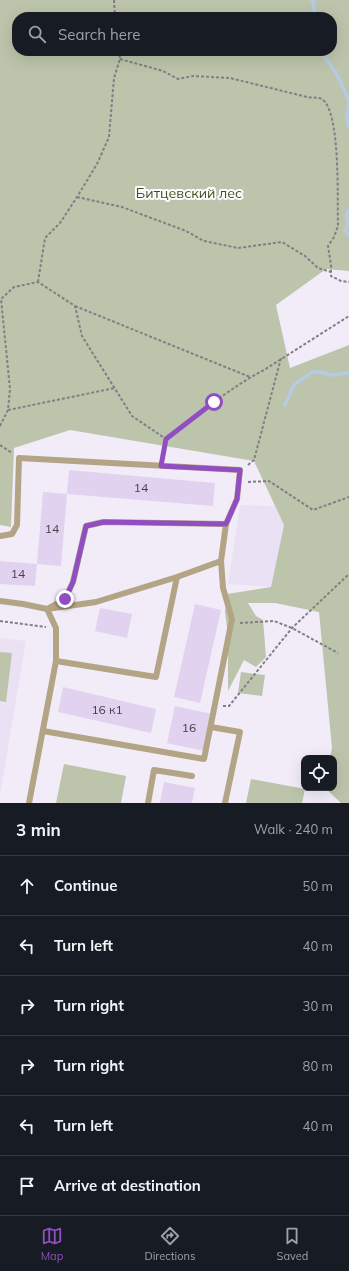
<!DOCTYPE html>
<meta charset="utf-8">
<style>
body{margin:0;font-family:Mulish,sans-serif;background:#242831;color:#f1f3f6}
.controls{position:absolute;right:12px;bottom:12px;display:grid;overflow:hidden;border-radius:8px;box-shadow:0 4px 16px #0002}
.controls button{width:36px;height:36px;display:grid;place-items:center;padding:0;border:0;border-bottom:1px solid #363941;background:#171b24;color:#f1f3f6;font:20px sans-serif}
.stop{position:absolute;width:12px;height:12px;margin:-9px;border:3px solid #914ec3;border-radius:50%;background:#fff}
.stop.end{background:#914ec3;border-color:#fff;box-shadow:0 1px 4px #0008}
.list{margin:0;padding:0;list-style:none}
h2{display:flex;justify-content:space-between;align-items:center;height:52px;margin:0;padding:0 16px;font-size:17px}
h2 small{font-size:13px;font-weight:400;color:#9ea1a6}
.list li{display:grid;grid-template-columns:26px 1fr auto;gap:12px;align-items:center;box-sizing:border-box;height:60px;padding:0 16px;border-top:1px solid #363941}
.list b{display:block;font-size:15px;white-space:nowrap}
.list em{font-size:13px;font-style:normal;color:#9ea1a6}
.icon{flex:none;width:22px;height:22px;fill:none;stroke:currentColor;stroke-width:2;stroke-linecap:round;stroke-linejoin:round}
.map{position:relative;flex:none;width:349px;height:803px;overflow:hidden}
.search{position:absolute;background:#171b24;box-shadow:0 4px 16px #0002;left:12px;right:12px;top:12px;height:44px;display:flex;align-items:center;gap:10px;box-sizing:border-box;padding:0 14px;border-radius:16px;color:#9ea1a6;font-size:15px}
.sheet{height:412px;background:#171b24}
nav{display:flex;justify-content:space-around;align-items:center;box-sizing:border-box;height:56px;border-top:1px solid #363941;background:#171b24;font-size:11px;color:#9ea1a6}
nav a{display:grid;justify-items:center;gap:2px}
nav .on{color:#914ec3}
.map>svg:first-child{display:block}
.built{fill:#ebe1f4}
.green{fill:#bcc5ab;fill-rule:evenodd}
.lines{fill:none;stroke-linecap:round;stroke-linejoin:round}
.stream{stroke:#b7cae4;stroke-width:3.5}
.building{fill:#e1d2ef}
.path{stroke:#827e86;stroke-width:2;stroke-dasharray:3 2;stroke-linecap:butt}
.service{stroke:#b3a485;stroke-width:6}
.route{stroke:#914ec3;stroke-width:5}
.labels{text-anchor:middle;stroke-width:4;stroke-linejoin:round;paint-order:stroke}
.number-label{font-size:12px;fill:#443f49}
.park-label{font-size:14px;fill:#424f20;stroke:#fdfcfe}
</style>
<div class="map">
<svg width="349" height="803" viewBox="0 0 349 803">
<rect width="100%" height="100%" fill="#f2ecf8"/>
<path class="built" d="M240 505 275 506 284 525 271 587 228 584Z
M0 638 26 641 0 795Z"/>
<path class="green" d="M0 0H349V271L326 269 276 305 290 368 349 345V803H341L325 788H334V758H330L332 748 319 612 275 603H248L256 616 263 620 266 657 256 667 244 660 228 691V635L225 612 227 594 271 587 284 525 254 461 70 430 14 448 11 527 0 525ZM17 17H332V51H17Z
M0 652 12 653 6 702 0 701Z
M241 672 265 675 262 696 238 693Z
M64 764 126 776 121 803H56Z
M251 779 305 789 302 803H246Z"/>
<g class="lines">
<path class="stream" d="M311 0 313 1 315 17
M325 51 324 57C336 70 343 85 349 102
M349 103 347 119 349 126
M349 210C345 215 346 218 349 224L345 230 349 235
M285 405 294 385 312 372H321L330 375 349 373"/>
</g>
<path class="building" d="M69 470 215 483 213 506 67 494Z
M43 492 67 494 61 566 37 564Z
M0 561 37 564 35 586 0 584Z
M195 604 221 610 200 703 174 697Z
M100 608 132 614 127 638 95 631Z
M63 687 156 709 151 733 58 712Z
M175 706 212 714 204 751 167 743Z
M164 782 195 788 192 803H160Z"/>
<g class="lines">
<path class="path" d="M114 0 115 17
M120 59 163 71 178 79 193 76 230 78 307 97C312 98 318 97 322 99 341 112 337 201 338 226L334 237 328 246 331 265V276L341 281 349 282
M77 197 122 207 186 231 204 241 238 248 282 242 305 256 318 268 331 272
M38 282 45 238 60 223 77 197 97 164 109 137 114 78 120 59 119 51
M75 306 250 377
M8 410 115 388
M0 426 8 410 10 389 1 299 14 287 38 282 75 306 82 336 132 416 166 439
M0 445 12 453
M163 457 166 439C198 415 229 388 264 370L349 316
M248 465 254 460 281 358
M248 482 269 481 313 510 349 497
M0 621 46 627
M240 623 274 621 292 628 338 653
M223 706H229L292 628 349 574"/>
<path class="service" d="M0 536 12 534 17 525 19 458 240 470 237 499 226 524 221 561 177 577 96 602 47 609 65 599 73 582 86 526 103 522 226 524
M0 601 23 604 47 609 56 628V661L29 803
M56 661 156 677 177 577
M211 727 240 732 225 803
M43 731 204 759 232 619 223 588 221 561
M148 803 154 770 192 776"/>
</g>
<g class="lines">
<path class="route" d="M65 599 73 582 86 526 104 522 226 524 237 499 240 470 161 466 166 439 214 402"/>
</g>
<g class="labels">
<g class="number-label">
<text x="141" y="492">14</text>
<text x="52" y="533">14</text>
<text x="18" y="578">14</text>
<text x="107" y="714">16 к1</text>
<text x="189" y="732">16</text>
</g>
<g class="park-label">
<text x="189" y="198">Битцевский лес</text>
</g>
</g>
</svg>
<div class="controls">
<button><svg class="icon" aria-label="locate" viewBox="0 0 24 24"><circle cx="12" cy="12" r="6"/><path d="M12 2v4M12 18v4M2 12h4M18 12h4"/></svg></button>
</div>
<div class="stop" style="left:214px;top:402px"></div>
<div class="stop end" style="left:65px;top:599px"></div>
<div class="search"><svg class="icon" aria-label="search" viewBox="0 0 24 24"><circle cx="10" cy="10" r="6"/><path d="M15 15l6 6"/></svg>Search here</div>
</div>
<section class="sheet">
<h2>3 min<small>Walk · 240 m</small></h2>
<ul class="list">
<li><svg class="icon" aria-label="ahead" viewBox="0 0 24 24"><path d="M12 20V5M6 11l6-6 6 6"/></svg><div><b>Continue</b></div><em>50 m</em></li>
<li><svg class="icon" aria-label="left" viewBox="0 0 24 24"><path d="M17 20v-9H6M10 6l-5 5 5 5"/></svg><div><b>Turn left</b></div><em>40 m</em></li>
<li><svg class="icon" aria-label="right" viewBox="0 0 24 24"><path d="M7 20v-9h11M14 6l5 5-5 5"/></svg><div><b>Turn right</b></div><em>30 m</em></li>
<li><svg class="icon" aria-label="right" viewBox="0 0 24 24"><path d="M7 20v-9h11M14 6l5 5-5 5"/></svg><div><b>Turn right</b></div><em>80 m</em></li>
<li><svg class="icon" aria-label="left" viewBox="0 0 24 24"><path d="M17 20v-9H6M10 6l-5 5 5 5"/></svg><div><b>Turn left</b></div><em>40 m</em></li>
<li><svg class="icon" aria-label="arrive" viewBox="0 0 24 24"><path d="M6 21V4h12l-3 4 3 4H6"/></svg><div><b>Arrive at destination</b></div></li>
</ul>
</section>
<nav>
<a class="on"><svg class="icon" aria-label="map" viewBox="0 0 24 24"><path d="M3 6l6-2 6 2 6-2v14l-6 2-6-2-6 2zM9 4v14M15 6v14"/></svg>Map</a>
<a><svg class="icon" aria-label="directions" viewBox="0 0 24 24"><path d="M12 3l9 9-9 9-9-9zM9 14v-3h6M13 9l2 2-2 2"/></svg>Directions</a>
<a><svg class="icon" aria-label="saved" viewBox="0 0 24 24"><path d="M7 4h10v16l-5-4-5 4z"/></svg>Saved</a>
</nav>
